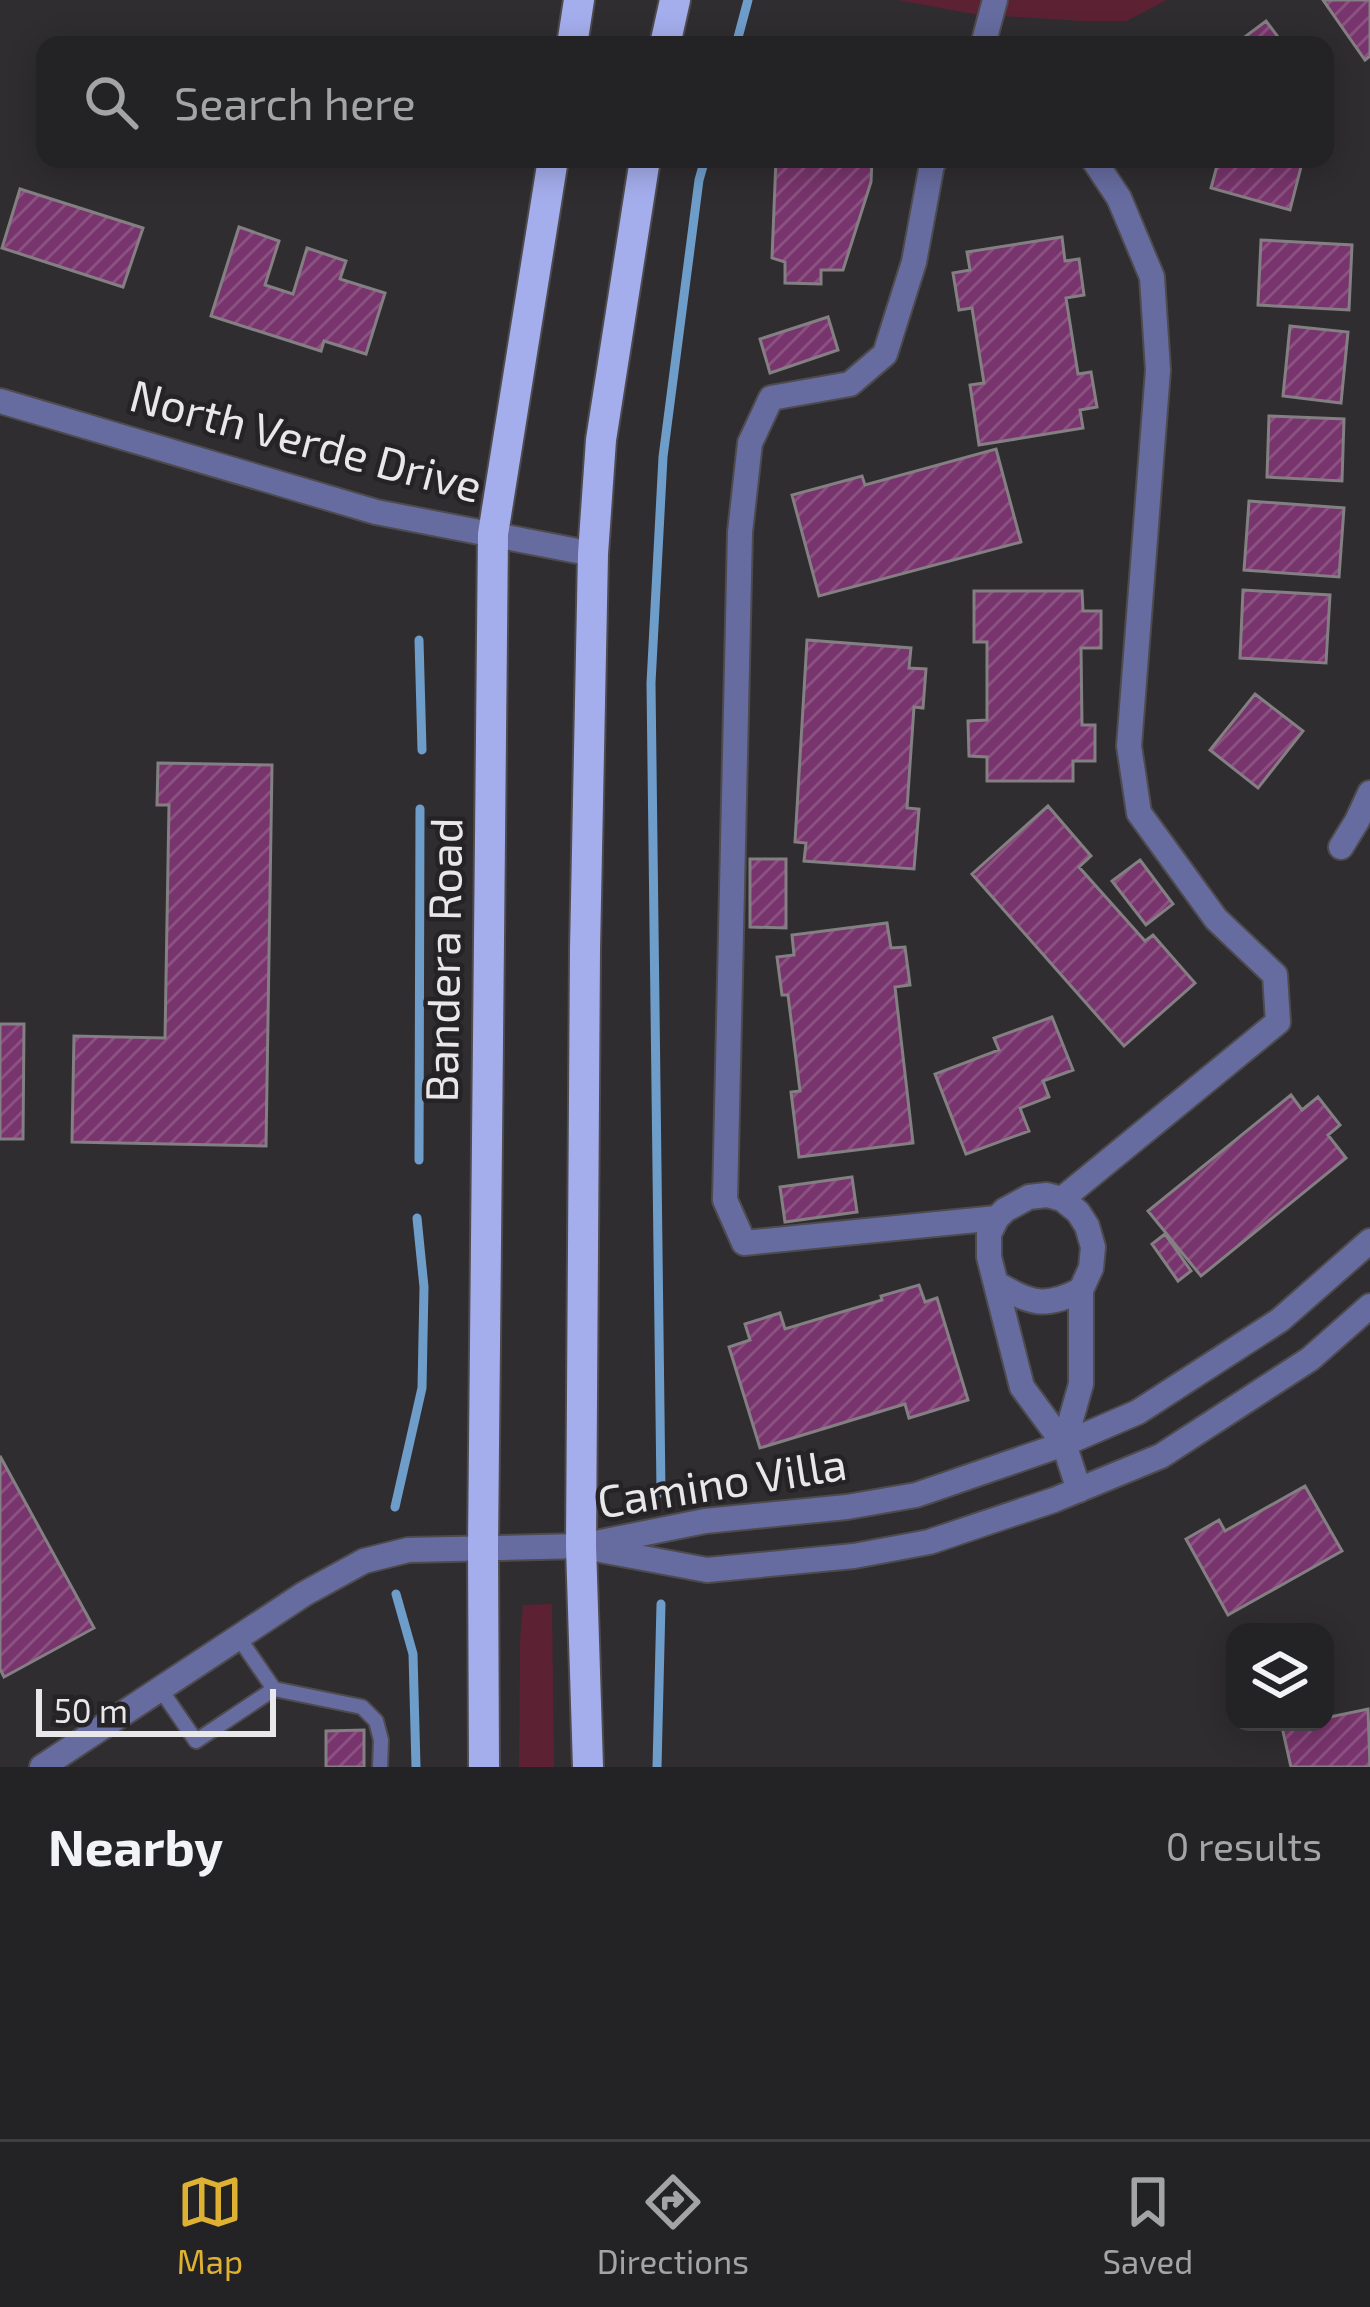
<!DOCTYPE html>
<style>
body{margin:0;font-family:"Exo 2",sans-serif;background:#2b2a2c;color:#f1f3f6}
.controls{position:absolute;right:36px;bottom:36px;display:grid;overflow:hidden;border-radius:24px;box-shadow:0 6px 30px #0003}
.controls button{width:108px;height:108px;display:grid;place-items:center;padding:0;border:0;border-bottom:3px solid #403f41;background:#232224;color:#f1f3f6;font:60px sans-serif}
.scale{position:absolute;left:36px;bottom:30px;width:240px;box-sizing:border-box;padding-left:12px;border:6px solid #e8e7e9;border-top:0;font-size:33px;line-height:42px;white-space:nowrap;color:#e8e7e9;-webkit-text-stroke:9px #252326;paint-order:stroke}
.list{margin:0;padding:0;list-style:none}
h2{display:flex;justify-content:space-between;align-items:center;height:156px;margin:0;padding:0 48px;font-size:51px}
h2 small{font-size:39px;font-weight:400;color:#a3a4a6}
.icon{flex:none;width:66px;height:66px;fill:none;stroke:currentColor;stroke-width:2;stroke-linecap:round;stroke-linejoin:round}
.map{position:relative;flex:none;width:1370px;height:1767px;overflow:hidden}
.search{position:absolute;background:#232224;box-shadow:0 6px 30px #0003;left:36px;right:36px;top:36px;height:132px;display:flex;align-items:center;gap:30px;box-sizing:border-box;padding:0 42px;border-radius:24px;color:#a3a4a6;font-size:45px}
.sheet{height:372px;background:#232224}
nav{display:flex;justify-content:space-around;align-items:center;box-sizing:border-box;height:168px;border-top:3px solid #403f41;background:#232224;font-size:33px;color:#a3a4a6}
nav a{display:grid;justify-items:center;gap:6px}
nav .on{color:#deb133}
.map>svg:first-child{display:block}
.grass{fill:#5c2234}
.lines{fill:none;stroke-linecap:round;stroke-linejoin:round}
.stream{stroke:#6f9dca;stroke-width:9}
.building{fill:url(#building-hatch);stroke:#837f82;stroke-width:3}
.service-casing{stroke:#4d4b4e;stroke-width:18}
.minor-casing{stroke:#4d4b4e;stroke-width:28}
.tertiary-casing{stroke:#4d4b4e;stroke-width:28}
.primary-casing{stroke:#4d4b4e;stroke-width:34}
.service{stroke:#666ca0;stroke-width:14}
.minor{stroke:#666ca0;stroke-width:24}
.tertiary{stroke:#666ca0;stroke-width:24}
.primary{stroke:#a5aeed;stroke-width:30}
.labels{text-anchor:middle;stroke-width:9;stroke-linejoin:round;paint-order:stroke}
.street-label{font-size:45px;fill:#e8e7e9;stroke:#252326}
</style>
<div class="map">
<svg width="1370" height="1767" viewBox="0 0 1370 1767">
<defs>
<pattern id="building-hatch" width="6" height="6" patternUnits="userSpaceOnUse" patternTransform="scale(3)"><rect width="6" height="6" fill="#78346c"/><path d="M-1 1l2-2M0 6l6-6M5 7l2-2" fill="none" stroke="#8b5181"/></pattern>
</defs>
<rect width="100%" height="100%" fill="#2f2d30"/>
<path class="grass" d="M898 0H1167L1126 21H1082L973 14Z
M552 1604 554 1767H519L520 1641 523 1605Z"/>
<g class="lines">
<path class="stream" d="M736 45 748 0
M419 640 422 750
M419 1160 420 809
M661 1493 651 683 663 457 699 180 705 159
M395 1507 422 1388 424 1287 417 1218
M396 1594 413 1654 416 1767
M657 1767 661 1604"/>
</g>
<path class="building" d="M1323 0H1370V56L1365 60Z
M1266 21 1284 45H1234Z
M776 159H872L871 182 843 270H821V284L785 283V262L772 258Z
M1206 159H1303L1290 210 1211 188 1218 162Z
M20 189 143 228 123 287 2 248Z
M239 227 279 241 265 285 293 294 307 248 346 261 340 279 385 293 366 354 324 341 321 351 211 316Z
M1062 237 1065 261 1079 259 1084 295 1066 298 1078 374 1091 372 1097 407 1080 410 1083 428 979 445 970 385 984 383 972 308 959 310 953 273 970 270 967 252Z
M1261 240 1352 245 1349 310 1258 305Z
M828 317 838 350 770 373 760 339Z
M1290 326 1348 332 1341 403 1283 396Z
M1269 416 1344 419 1342 481 1267 477Z
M996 449 1021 542 819 596 792 495 862 476 865 485Z
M1249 501 1344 508 1339 577 1244 570Z
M1243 590 1330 595 1326 663 1240 658Z
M974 591H1082L1083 611H1101V648H1081L1082 725H1095V761H1073V781H987V757L969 756 968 721 987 720V642H974Z
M807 640 911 648 909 668 926 669 923 708 914 707 907 808 919 809 914 869 804 861 806 843 795 842Z
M1255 694 1303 731 1258 788 1210 750Z
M158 763 272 765 266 1146 72 1142 74 1036 165 1038 169 805H157Z
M1048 806 1091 856 1079 867 1145 941 1153 935 1195 983 1124 1046 972 874Z
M750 859H786V928L750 927Z
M1140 860 1173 904 1146 925 1112 881Z
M887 923 891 948 905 947 910 985 895 987 913 1143 799 1157 791 1092 800 1091 788 995H782L777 957 794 955 792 935Z
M1052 1017 1073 1070 1043 1081 1049 1097 1020 1108 1029 1131 966 1154 935 1074 999 1050 994 1038Z
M0 1024H24L23 1139H0Z
M1291 1095 1302 1110 1318 1097 1340 1125 1328 1135 1346 1158 1201 1276 1148 1211Z
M852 1177 857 1212 785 1222 780 1187Z
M1165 1234 1191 1271 1178 1281 1152 1244Z
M919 1285 925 1302 937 1298 968 1400 909 1418 905 1404 760 1448 729 1347 750 1340 745 1324 780 1313 785 1329 882 1300 881 1296Z
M0 1456 94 1628 4 1677 0 1669Z
M1305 1486 1342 1551 1228 1615 1186 1539 1219 1520 1225 1531Z
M1368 1709 1370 1767H1291L1282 1727 1306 1722H1325V1718Z
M364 1730V1767H326V1731Z"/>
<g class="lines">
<g class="service-casing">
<path id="service" d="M239 1638 274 1689 362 1707 376 1721 381 1740 380 1767
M161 1690 196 1741 274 1689"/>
</g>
<g class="minor-casing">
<path id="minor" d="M983 45 995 0
M936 159 932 164 914 262 885 354 850 384 771 398 750 443 740 532 725 1200 744 1243 997 1218
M0 401 376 512 593 554
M1341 847 1357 821 1370 793
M1062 1199 1278 1022 1275 975 1216 919 1139 813 1129 746 1158 370 1152 277 1119 198 1093 159
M997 1284C1031 1303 1044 1309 1081 1290
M1064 1444 1081 1384V1290L1091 1268 1093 1247 1087 1226 1078 1212 1062 1199 1047 1195 1029 1197 1005 1210 997 1218 989 1234V1257L1022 1387 1064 1444 1079 1490"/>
</g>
<g class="tertiary-casing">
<path id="tertiary" d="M595 1549 707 1570 854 1556 929 1542 1054 1500 1161 1456 1310 1359 1370 1306
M42 1767 304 1594 364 1561 408 1550 581 1546 705 1521 847 1507 916 1495 1064 1444 1138 1412 1280 1320 1370 1241"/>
</g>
<g class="primary-casing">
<path id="primary" d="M572 45 579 0
M665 45 675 0
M484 1767 483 1547 493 534 553 159
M588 1767 581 1546 585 949 593 554 601 440 645 159"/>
</g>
<use href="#service" class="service"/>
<use href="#minor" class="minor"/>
<use href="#tertiary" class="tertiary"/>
<use href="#primary" class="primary"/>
</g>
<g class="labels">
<g class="street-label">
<text transform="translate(306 441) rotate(15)" y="16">North Verde Drive</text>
<text transform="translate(444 960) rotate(-89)" y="16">Bandera Road</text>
<text transform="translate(722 1483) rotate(-9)" y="16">Camino Villa</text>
</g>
</g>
</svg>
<div class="controls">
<button><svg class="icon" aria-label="layers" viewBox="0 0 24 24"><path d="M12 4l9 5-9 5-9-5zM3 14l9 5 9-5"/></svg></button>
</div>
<div class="scale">50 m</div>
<div class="search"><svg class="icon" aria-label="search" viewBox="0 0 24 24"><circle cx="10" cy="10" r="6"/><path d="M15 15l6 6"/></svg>Search here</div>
</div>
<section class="sheet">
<h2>Nearby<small>0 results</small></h2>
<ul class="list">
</ul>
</section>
<nav>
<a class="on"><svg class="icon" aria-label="map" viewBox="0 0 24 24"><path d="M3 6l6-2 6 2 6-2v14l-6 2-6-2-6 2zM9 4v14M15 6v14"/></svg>Map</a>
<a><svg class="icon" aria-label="directions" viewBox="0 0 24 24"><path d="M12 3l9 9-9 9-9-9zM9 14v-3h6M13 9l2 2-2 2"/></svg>Directions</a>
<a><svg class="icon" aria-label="saved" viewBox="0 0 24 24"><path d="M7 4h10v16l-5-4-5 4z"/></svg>Saved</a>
</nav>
